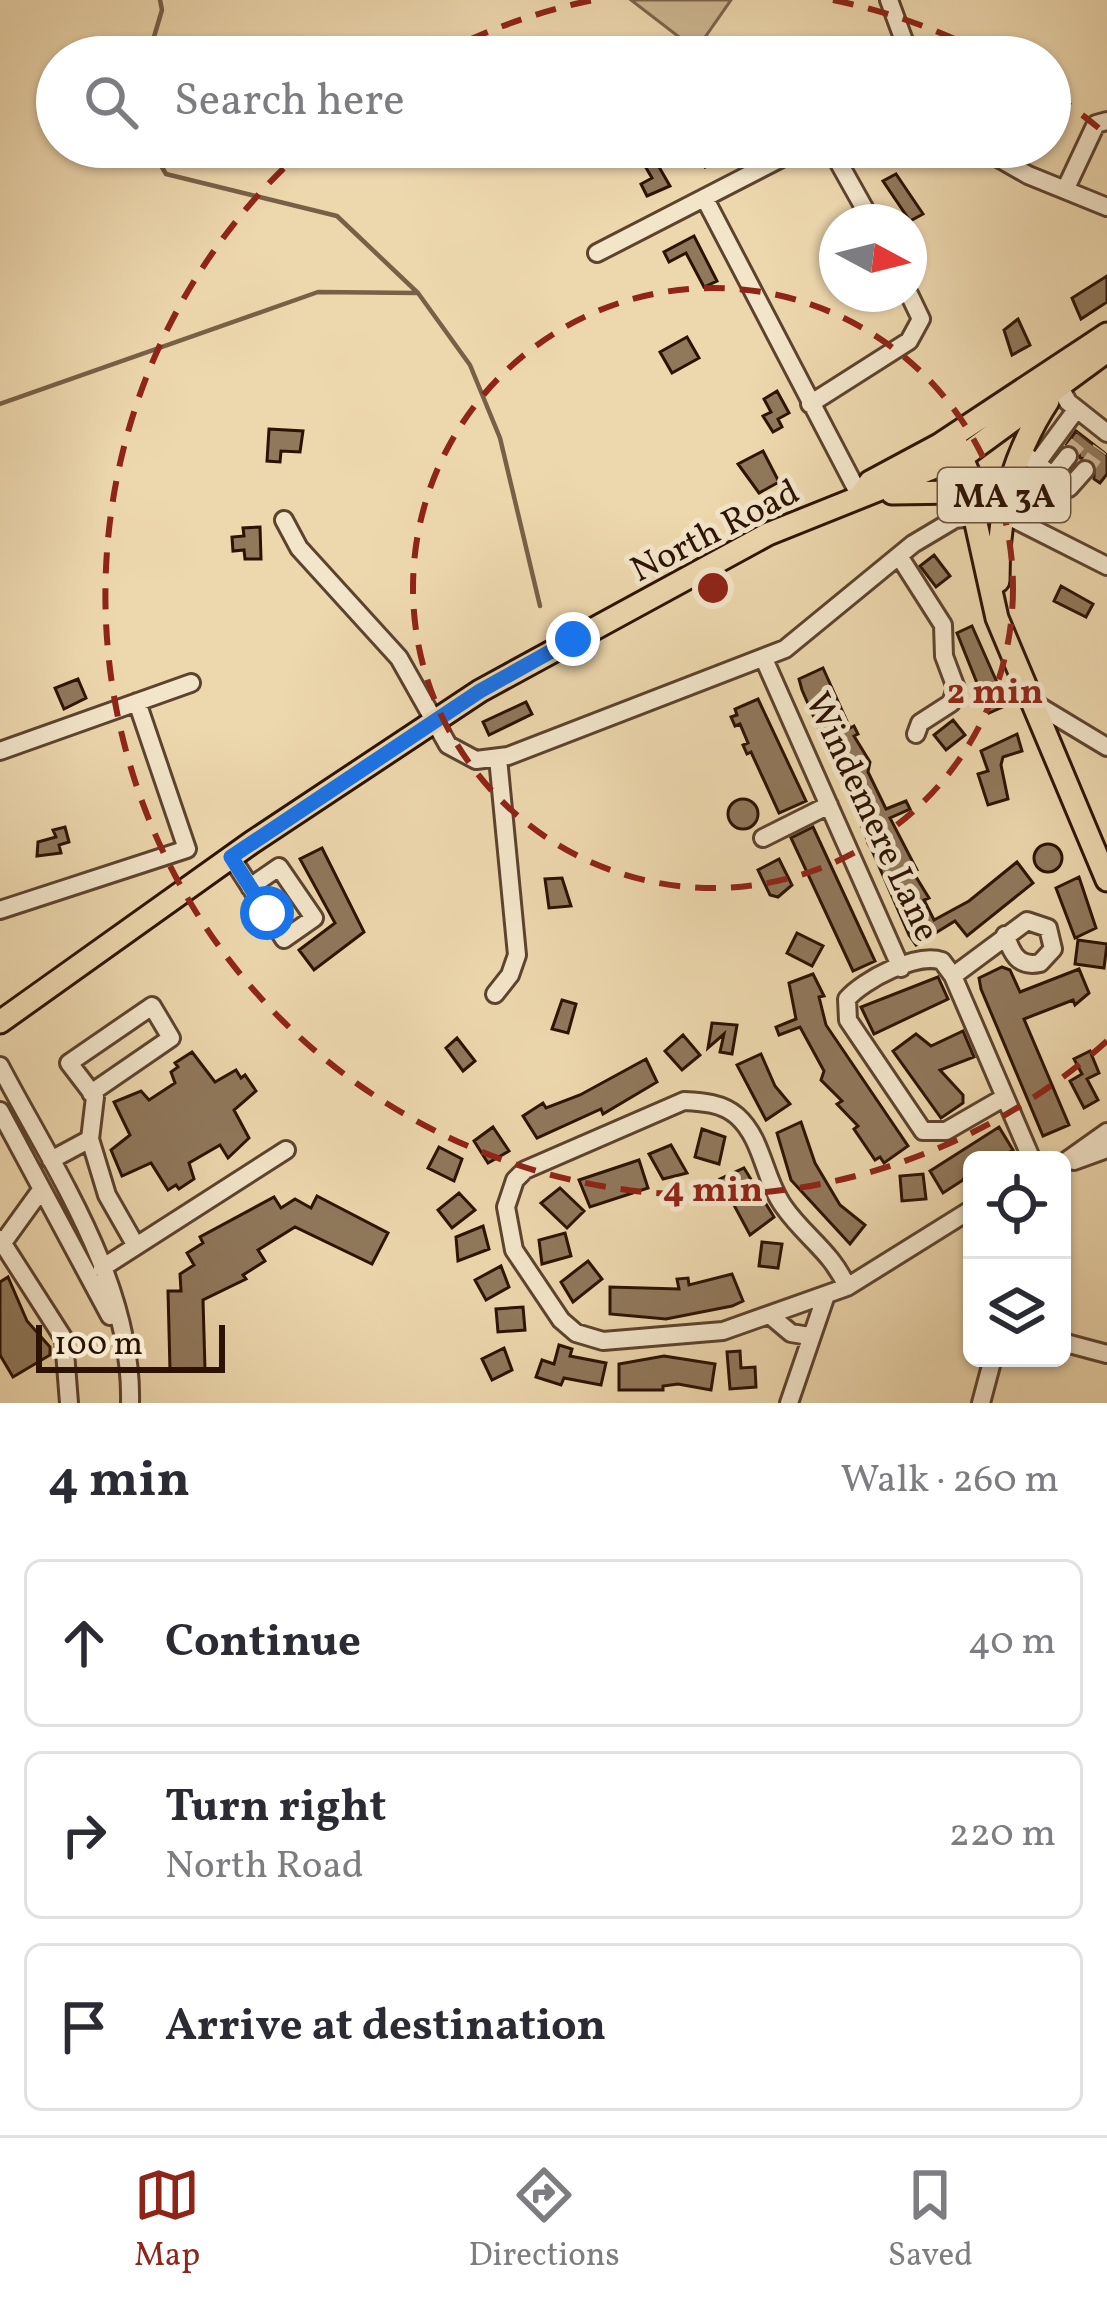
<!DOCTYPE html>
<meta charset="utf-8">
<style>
body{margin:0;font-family:Vollkorn,serif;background:#f2f2f3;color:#2b2b33}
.controls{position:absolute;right:36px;bottom:36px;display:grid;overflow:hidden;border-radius:18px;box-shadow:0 3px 9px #0004}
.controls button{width:108px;height:108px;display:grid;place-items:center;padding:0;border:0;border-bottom:3px solid #e1e1e2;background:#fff;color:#2b2b33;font:60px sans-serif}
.compass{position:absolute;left:819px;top:204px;width:108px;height:108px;border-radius:50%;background:#fff;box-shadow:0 3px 9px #0004;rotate:97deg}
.scale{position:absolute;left:36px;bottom:30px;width:189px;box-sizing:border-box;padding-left:12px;border:6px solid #2c1203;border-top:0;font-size:33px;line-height:42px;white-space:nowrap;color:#2c1203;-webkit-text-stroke:9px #f3e5ca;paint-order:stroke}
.stop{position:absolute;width:36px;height:36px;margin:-27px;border:9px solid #1a73e8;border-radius:50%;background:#fff}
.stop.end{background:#1a73e8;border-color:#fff;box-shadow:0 3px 12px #0008}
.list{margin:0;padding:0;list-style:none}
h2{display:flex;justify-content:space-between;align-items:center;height:156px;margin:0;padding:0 48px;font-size:51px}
h2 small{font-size:39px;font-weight:400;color:#7c7c81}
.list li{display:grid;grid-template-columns:78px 1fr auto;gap:36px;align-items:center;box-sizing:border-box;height:168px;margin:0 24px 24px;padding:0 24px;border:3px solid #e1e1e2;border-radius:18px}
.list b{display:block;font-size:45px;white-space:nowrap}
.list p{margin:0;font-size:39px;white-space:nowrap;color:#7c7c81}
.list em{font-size:39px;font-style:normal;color:#7c7c81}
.icon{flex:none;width:66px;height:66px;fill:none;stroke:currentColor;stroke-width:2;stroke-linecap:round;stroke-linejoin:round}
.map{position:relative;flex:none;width:1107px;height:1403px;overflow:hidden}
.search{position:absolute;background:#fff;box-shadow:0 3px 9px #0004;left:36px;right:36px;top:36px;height:132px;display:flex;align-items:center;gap:30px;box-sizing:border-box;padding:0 42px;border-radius:66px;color:#7c7c81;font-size:45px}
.sheet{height:732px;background:#fff}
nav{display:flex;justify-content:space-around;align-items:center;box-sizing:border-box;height:168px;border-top:3px solid #e1e1e2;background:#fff;font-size:33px;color:#7c7c81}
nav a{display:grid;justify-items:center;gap:6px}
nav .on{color:#8f2418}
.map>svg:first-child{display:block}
.green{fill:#ccb690;stroke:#7c644a;stroke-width:3}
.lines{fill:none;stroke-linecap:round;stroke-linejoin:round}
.stream{stroke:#786046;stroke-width:4.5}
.building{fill:#90785b;stroke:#2c1203;stroke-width:3}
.minor-tunnel{stroke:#d0b994;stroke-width:16;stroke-dasharray:16 8;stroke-linecap:butt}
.minor-casing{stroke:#5c432e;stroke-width:22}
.major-casing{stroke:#2c1203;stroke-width:27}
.minor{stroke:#f3e5ca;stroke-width:16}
.major{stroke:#edd7ad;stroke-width:21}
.route{stroke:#1a73e8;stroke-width:15}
.ring{fill:none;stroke:#8f2418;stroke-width:6;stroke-dasharray:21 15}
.labels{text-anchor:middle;stroke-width:10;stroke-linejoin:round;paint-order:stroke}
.shield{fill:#f3e5ca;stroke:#68513f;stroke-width:3}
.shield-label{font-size:33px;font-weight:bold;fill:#2c1203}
.street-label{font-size:36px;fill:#2c1203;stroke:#f3e5ca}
.centre{fill:#8f2418;stroke:#f3e5ca;stroke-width:6}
.ring-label{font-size:36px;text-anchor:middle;font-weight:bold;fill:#8f2418;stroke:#f3e5ca;stroke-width:10;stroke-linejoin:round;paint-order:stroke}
</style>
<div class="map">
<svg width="1107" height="1403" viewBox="0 0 1107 1403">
<rect width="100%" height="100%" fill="#edd7ad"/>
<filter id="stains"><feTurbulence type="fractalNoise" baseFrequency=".00167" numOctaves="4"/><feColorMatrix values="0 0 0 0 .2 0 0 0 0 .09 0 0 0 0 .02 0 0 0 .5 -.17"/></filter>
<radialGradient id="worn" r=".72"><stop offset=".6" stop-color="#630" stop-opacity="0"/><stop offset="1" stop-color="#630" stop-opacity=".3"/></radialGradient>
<path class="green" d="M631 0H731L696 50Z"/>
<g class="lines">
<path class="stream" d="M148 57 162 10 160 0
M150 147 166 174 337 216 418 293 470 365 500 438 540 606
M0 404 318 292 418 293"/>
</g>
<path class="building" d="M714 147H731L735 156 705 167 699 154Z
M655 160 670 186 647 196 641 184 652 178 645 166Z
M896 174 923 214 910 221 883 181Z
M694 236 717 281 704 287 686 253 669 262 664 252Z
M1107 276V302L1081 319 1072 298Z
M1018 319 1030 345 1012 355 1004 330Z
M687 337 699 358 672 373 660 352Z
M777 391 789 413 778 419 782 427 773 432 763 416 771 412 764 399Z
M269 429 303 431 300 452 281 451 280 462 267 461Z
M1076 431 1107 455V474L1100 483 1094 479V461L1080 458 1077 447 1067 444Z
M763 451 779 482 759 493 738 464Z
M260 527 261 559H245L244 550 233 551 232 537 244 536 243 528Z
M934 555 950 576 936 587 920 566Z
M1061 586 1093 604 1086 617 1054 601Z
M972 626 1007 705 989 713 957 633Z
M823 668 850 728 854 726 858 734 854 736 870 762 868 772 886 809 906 801 910 809 890 818 917 870 913 872 929 898 924 900 934 920 969 901 1017 862 1033 883 967 936 955 921 916 945 909 935 802 690 799 679Z
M78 679 86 698 64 709 55 688Z
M758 699 806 801 779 813 751 752 747 754 743 745 748 743 740 724 735 726 731 717 737 715 735 709Z
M526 702 532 714 489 735 483 722Z
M953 720 965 735 946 750 934 735Z
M1017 734 1022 751 1003 757 1001 765 1008 799 988 805 978 774 988 771 981 751Z
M728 814a15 15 0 1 1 30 0a15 15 0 1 1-30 0Z
M65 827 69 842 59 845 61 853 37 856 38 842 56 837 53 830Z
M813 827 875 961 853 971 791 838Z
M1034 858a14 14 0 1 1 28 0a14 14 0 1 1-28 0Z
M322 848 364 932 314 970 299 950 335 923 300 859Z
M779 859 792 885 778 897 770 895 758 870Z
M1079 877 1096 928 1075 938 1056 888Z
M562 878 571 906 549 908 545 879Z
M797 933 823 946 812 966 787 953Z
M1078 940 1107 944 1104 968 1075 964Z
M1002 967 1010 970 1020 992 1079 969 1089 993 1075 1005 1073 1000 1024 1019 1069 1125 1043 1136 981 989 979 978Z
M813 974 824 996 819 997 826 1025 908 1146 884 1163 880 1157 875 1160 854 1129 858 1126 837 1104 842 1101 821 1080 824 1071 800 1027 779 1035 776 1027 796 1019 789 983Z
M938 977 948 999 874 1034 861 1007Z
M562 1000 576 1004 568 1033 552 1029Z
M712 1023 737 1025 732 1054 720 1052 724 1034 708 1048Z
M963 1031 974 1057 940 1070 963 1095V1103L941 1118 893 1051 916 1034 931 1046Z
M683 1035 700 1055 682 1070 665 1051Z
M457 1038 475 1061 463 1071 446 1048Z
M1090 1051 1099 1073 1087 1079 1098 1100 1084 1108 1070 1081 1082 1074 1074 1059Z
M192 1052 215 1082 236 1070 241 1078 245 1075 256 1091 234 1110 249 1138 228 1158 220 1145 189 1163 194 1179 179 1189 176 1185 168 1190 151 1163 122 1176 111 1150 130 1135 114 1102 141 1091 149 1100 175 1083 171 1072 178 1067 175 1063Z
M761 1054 775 1086 790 1104 766 1120 737 1065Z
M646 1059 657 1082 603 1114 601 1109 537 1138 523 1116 543 1103 546 1108 580 1095Z
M801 1122 815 1163 840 1205 865 1225 850 1244 791 1180 777 1133Z
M493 1127 509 1151 488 1163 474 1141Z
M999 1127 1013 1150 1008 1153 1012 1160H972L963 1180 943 1193 930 1171Z
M702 1129 725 1137 719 1164 695 1157Z
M671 1145 687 1173 663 1179 649 1154Z
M439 1147 462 1159 454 1181 428 1168Z
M639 1160 648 1188 590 1207 579 1180Z
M744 1168 774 1217 750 1235 720 1179Z
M923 1174 926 1199 902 1201 900 1176Z
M560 1188 584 1211 567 1228 541 1203Z
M459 1193 475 1210 452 1228 438 1210Z
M317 1196 388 1233 372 1264 295 1227 258 1250 265 1261 243 1275 246 1279 203 1300 205 1369 170 1370 168 1291H181L180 1274 194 1265 187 1253 203 1243 200 1237 274 1197 281 1208 295 1199 311 1208Z
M483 1226 489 1249 458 1261 456 1237Z
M565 1233 571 1256 542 1264 539 1240Z
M762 1242 782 1244 778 1268 759 1266Z
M588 1261 602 1279 573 1302 561 1282Z
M501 1266 509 1287 486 1300 475 1280Z
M732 1274 743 1301 732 1306 666 1319 610 1314V1287L679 1289 677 1279 688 1278 689 1285Z
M8 1277 27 1321 50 1347V1355L13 1377 0 1355V1282Z
M523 1307 525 1330 498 1332 496 1309Z
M559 1345 572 1349 570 1356 606 1363 601 1385 564 1378 561 1385 536 1377 542 1360 554 1364Z
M504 1348 512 1370 492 1380 482 1359Z
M740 1351 741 1368 755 1367 756 1387 730 1389 727 1352Z
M664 1356 715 1364 711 1390 678 1384 663 1386V1390H619V1364Z"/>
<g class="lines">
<path class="minor-tunnel" d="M1068 456 1083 437
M1085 470 1100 449"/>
<g class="minor-casing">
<path id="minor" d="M889 0 910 57
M830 147 872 222
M979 147 1028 175 1107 207
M1065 190 1096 124 1107 121
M705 199 860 496
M597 253 803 147
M1059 386 1068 402 1107 433
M810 404 909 341 921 319 909 294
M1020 451 1069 488 1085 470
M1037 463 1076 410
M1053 475 1068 456
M284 520 299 548 399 658 448 745 476 760 508 756 785 649 913 544 955 519 1002 513 1107 566
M899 556 943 625 944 656 956 688 951 703 920 723 916 734
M764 659 901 968
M1029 700 1107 747
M0 751 191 683
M763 838 829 805
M231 857 284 939 314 918 279 867 250 887
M0 910 187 849 137 702
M953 976 1027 921 1048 928 1053 949 1040 963C1018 968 1012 953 1005 935
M495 994 510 975 517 955 498 758
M0 1066C54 1169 133 1283 130 1403
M1005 1097 946 1131H923L848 1020 847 999C863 980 917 952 942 961L953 976 1032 1160
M684 1101C703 1102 722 1103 737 1116 763 1139 764 1180 784 1207 805 1237 832 1252 847 1287L723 1331 603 1341 576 1333 561 1320 514 1250 506 1207 515 1180 525 1170Z
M0 1111 110 1316
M90 1139 107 1195 136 1246
M51 1160 90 1139 95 1097 69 1063 152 1006 171 1038 91 1093
M1074 1161 1107 1149
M1062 1164 1107 1132
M0 1239 64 1339 69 1403
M2 1244 41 1190
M102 1268 286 1150
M847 1287 972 1209
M772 1317 791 1333 809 1336
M1062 1342 1107 1354
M789 1403 825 1298
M981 1403 993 1358"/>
</g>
<g class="major-casing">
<path id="major" d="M953 436 979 499 974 514 997 618 1107 880
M892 493 960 492
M860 496 870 482 939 445 1107 334
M998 581C998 514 1011 458 1048 401
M0 1022 251 843 480 691 768 534 965 455 1107 351"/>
</g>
<use href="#minor" class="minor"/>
<use href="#major" class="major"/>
</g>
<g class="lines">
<path class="route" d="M267 913 231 857 480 691 573 639"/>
</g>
<g class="ring">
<circle cx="713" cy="588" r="300"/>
<path d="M1107 1041A600 600 0 0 1 304 149M436 56A600 600 0 0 1 593 0M833 0A600 600 0 0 1 990 56M1053 94A600 600 0 0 1 1107 135"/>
</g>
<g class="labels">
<rect class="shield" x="938" y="468" width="132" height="54" rx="9"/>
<g class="shield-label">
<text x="1004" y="507">MA 3A</text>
</g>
<g class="street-label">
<text transform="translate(714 529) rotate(-27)" y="13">North Road</text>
<text transform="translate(874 816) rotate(65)" y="13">Windemere Lane</text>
</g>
</g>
<circle cx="713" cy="588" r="18" class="centre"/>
<g class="ring-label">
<text x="995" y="703">2 min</text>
<text x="713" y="1201">4 min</text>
</g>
<rect width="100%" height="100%" filter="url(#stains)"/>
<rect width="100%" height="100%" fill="url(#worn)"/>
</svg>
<div class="controls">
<button><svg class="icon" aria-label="locate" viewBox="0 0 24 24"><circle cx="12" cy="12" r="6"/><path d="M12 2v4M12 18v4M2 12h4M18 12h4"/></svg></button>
<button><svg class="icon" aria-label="layers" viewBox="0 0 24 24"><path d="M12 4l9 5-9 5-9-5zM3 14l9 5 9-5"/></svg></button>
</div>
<svg class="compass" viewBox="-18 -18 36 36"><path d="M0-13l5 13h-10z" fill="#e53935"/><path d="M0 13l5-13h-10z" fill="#7c7c81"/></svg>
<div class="scale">100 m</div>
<div class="stop" style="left:267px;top:913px"></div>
<div class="stop end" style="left:573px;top:639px"></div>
<div class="search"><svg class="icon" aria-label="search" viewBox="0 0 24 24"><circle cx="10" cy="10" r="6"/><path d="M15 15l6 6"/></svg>Search here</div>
</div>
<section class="sheet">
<h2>4 min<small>Walk · 260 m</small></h2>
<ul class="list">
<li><svg class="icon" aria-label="ahead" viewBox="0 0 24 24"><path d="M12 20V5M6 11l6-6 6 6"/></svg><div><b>Continue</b></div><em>40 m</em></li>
<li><svg class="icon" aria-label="right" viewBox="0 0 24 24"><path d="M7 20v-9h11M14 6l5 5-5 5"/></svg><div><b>Turn right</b><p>North Road</p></div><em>220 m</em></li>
<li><svg class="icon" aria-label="arrive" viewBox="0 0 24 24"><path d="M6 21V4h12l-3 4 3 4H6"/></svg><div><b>Arrive at destination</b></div></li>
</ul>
</section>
<nav>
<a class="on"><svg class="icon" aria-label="map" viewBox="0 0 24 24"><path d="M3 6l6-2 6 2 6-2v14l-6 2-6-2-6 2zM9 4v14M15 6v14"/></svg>Map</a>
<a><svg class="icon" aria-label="directions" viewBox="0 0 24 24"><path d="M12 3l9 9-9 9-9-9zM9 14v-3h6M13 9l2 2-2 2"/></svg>Directions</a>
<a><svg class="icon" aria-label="saved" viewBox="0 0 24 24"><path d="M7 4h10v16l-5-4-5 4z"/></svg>Saved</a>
</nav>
